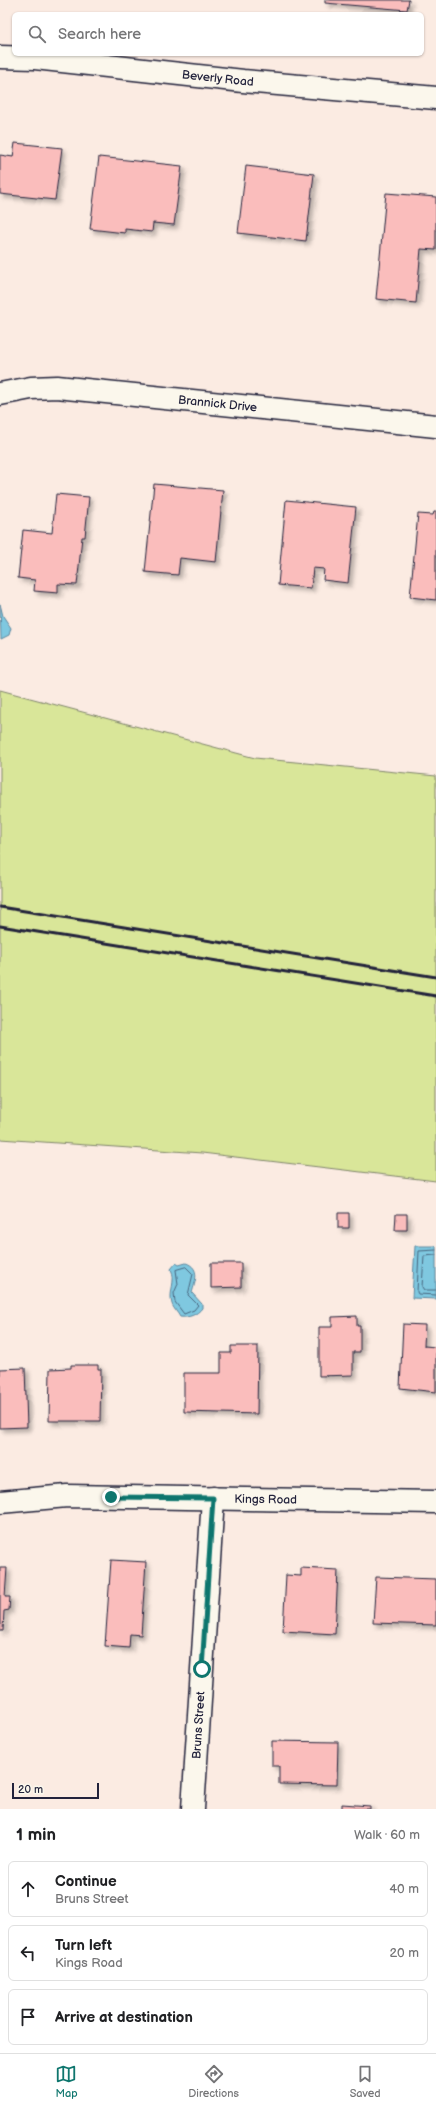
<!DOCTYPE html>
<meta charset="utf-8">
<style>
body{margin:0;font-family:"Balsamiq Sans",sans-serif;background:#f2f2f2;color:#202124}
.scale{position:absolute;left:12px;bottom:10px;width:87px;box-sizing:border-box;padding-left:4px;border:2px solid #22223b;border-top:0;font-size:11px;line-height:14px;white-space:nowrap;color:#22223b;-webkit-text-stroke:3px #fbf7ec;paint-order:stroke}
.stop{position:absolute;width:12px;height:12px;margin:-9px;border:3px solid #0f766e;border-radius:50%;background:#fff}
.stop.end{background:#0f766e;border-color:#fff;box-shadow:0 1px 4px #0008}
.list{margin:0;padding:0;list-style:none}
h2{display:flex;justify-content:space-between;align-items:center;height:52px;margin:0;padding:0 16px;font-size:17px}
h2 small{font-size:13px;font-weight:400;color:#757577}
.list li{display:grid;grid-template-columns:26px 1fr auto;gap:12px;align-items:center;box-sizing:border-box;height:56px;margin:0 8px 8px;padding:0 8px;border:1px solid #e0e0e0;border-radius:6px}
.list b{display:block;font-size:15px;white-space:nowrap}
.list p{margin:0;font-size:13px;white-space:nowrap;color:#757577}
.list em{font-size:13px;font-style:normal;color:#757577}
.icon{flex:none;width:22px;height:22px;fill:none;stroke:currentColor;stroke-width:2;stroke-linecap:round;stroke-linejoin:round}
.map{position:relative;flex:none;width:436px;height:1809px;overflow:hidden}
.search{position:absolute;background:#fff;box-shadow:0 1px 3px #0004;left:12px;right:12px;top:12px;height:44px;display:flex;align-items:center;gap:10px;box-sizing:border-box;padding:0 14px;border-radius:6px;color:#757577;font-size:15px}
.sheet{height:244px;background:#fff}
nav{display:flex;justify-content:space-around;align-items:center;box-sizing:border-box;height:56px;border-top:1px solid #e0e0e0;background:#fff;font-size:11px;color:#757577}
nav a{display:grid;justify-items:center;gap:2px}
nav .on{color:#0f766e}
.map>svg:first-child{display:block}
.green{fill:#d9e699;stroke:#7e846a}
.water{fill:#7fc8e0;stroke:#5a869e}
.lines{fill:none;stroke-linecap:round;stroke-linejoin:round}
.shore{stroke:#47647d;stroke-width:1}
.building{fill:#fabdbc;stroke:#22223b;filter:url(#shadow)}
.minor-casing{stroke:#22223b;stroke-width:25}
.minor{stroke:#fbf7ec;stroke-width:22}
.rail{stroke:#22223b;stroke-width:3}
.route{stroke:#0f766e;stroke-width:5}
.labels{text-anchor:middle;stroke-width:3.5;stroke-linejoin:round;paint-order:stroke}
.street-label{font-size:12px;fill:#22223b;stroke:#fbf7ec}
</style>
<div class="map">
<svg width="436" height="1809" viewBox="0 0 436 1809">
<defs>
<filter id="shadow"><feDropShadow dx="3.5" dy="3.5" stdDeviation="2" flood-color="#0004"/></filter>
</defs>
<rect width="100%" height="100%" fill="#fbebe2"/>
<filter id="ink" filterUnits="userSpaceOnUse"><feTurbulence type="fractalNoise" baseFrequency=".025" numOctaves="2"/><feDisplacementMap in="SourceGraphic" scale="8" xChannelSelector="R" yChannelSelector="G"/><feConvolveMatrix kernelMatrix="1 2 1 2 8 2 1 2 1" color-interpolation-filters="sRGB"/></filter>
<g filter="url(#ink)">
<path class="green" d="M0 690 255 758 436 776V1181L202 1153 0 1139Z"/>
<path class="water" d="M0 604 3 616 11 628 9 635 1 639Z
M415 1246H436V1299L412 1298Z
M176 1263 179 1265 186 1263C201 1268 195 1282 192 1293L202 1304V1308C197 1315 188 1318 180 1317 178 1313 173 1308 172 1304 168 1292 177 1281 171 1269Z"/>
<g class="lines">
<path class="shore" d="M436 1250 419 1251 417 1292 418 1294 436 1295
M436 1255 424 1256 422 1287 424 1290H436
M186 1267 193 1274 188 1295 198 1305 194 1310 184 1314 175 1302 174 1293 178 1284 176 1270Z"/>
</g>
<path class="building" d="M325 0H409L407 10 325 3Z
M15 143 62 148 55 200 0 194V155L13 157Z
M99 157 182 166 174 225 153 223 152 232 125 229V233L90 229Z
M246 166 314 174 306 241 238 233Z
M386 193 436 197V250L421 249 416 303 376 299Z
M154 484 223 490 216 562 180 558 178 575 145 572Z
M56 494 89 497 85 537H82L77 585 58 584V593L34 591 35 580 18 578 23 530 52 533Z
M286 500 356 507 348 583 323 580 324 569 313 568 311 588 278 585Z
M434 512H436V600L410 597 418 514 433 515Z
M338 1213H349V1228H338Z
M396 1214H407V1230H395Z
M211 1263H241V1287L211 1288Z
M357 1316V1326H360V1352H353V1375L319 1376V1327H332V1317Z
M403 1324 425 1325 424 1346 436 1347V1392L400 1388Z
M231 1346H258L257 1414 184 1412V1373H221V1353H231Z
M71 1365H98V1369H101L100 1421H49L50 1369 71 1368Z
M25 1368 27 1427 0 1428V1369Z
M111 1560 146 1562 141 1635 130 1634 129 1648 105 1646Z
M0 1568H7L5 1597H10L9 1610 4 1611 3 1631H0Z
M301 1568 338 1570 335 1634 283 1631 286 1575 301 1576Z
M376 1577 436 1579V1625L373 1623Z
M272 1741 338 1742 337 1785 279 1784V1766H272Z
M342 1804 370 1806V1809H342Z"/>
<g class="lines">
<g class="minor-casing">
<g id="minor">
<path id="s1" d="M0 57 35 58 243 81 436 98"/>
<path id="s2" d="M0 394 31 388 57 387 436 426"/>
<path id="s3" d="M0 1502 67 1496 436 1502"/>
<path id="s4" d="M193 1809 213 1498"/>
</g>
</g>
<use href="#minor" class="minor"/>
<path class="rail" d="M0 907 436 977
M0 926 436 996"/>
</g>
</g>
<g class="lines" filter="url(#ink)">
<path class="route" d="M111 1497 213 1498 202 1669"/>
</g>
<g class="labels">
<g class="street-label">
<text dy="4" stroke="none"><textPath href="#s1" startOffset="219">Beverly Road</textPath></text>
<text dy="4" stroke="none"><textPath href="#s2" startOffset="219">Brannick Drive</textPath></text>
<text dy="4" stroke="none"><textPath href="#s3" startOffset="266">Kings Road</textPath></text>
<text dy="4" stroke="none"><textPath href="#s4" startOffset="84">Bruns Street</textPath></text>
</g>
</g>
</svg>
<div class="scale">20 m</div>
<div class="stop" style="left:202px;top:1669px"></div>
<div class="stop end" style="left:111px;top:1497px"></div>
<div class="search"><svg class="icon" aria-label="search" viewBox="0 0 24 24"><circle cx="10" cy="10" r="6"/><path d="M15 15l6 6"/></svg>Search here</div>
</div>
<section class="sheet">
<h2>1 min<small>Walk · 60 m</small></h2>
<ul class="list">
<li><svg class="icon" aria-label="ahead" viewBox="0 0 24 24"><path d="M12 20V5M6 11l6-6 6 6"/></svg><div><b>Continue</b><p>Bruns Street</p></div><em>40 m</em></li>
<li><svg class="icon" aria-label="left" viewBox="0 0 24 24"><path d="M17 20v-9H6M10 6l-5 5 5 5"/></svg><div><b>Turn left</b><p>Kings Road</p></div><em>20 m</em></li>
<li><svg class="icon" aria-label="arrive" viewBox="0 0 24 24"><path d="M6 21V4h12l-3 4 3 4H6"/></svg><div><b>Arrive at destination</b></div></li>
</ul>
</section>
<nav>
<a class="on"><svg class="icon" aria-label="map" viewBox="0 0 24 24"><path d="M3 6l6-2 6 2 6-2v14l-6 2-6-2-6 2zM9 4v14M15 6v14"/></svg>Map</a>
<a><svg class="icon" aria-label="directions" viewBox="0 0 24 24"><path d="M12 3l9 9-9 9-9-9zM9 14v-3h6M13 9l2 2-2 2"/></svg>Directions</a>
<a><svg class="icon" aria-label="saved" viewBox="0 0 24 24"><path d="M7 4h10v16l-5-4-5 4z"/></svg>Saved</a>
</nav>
